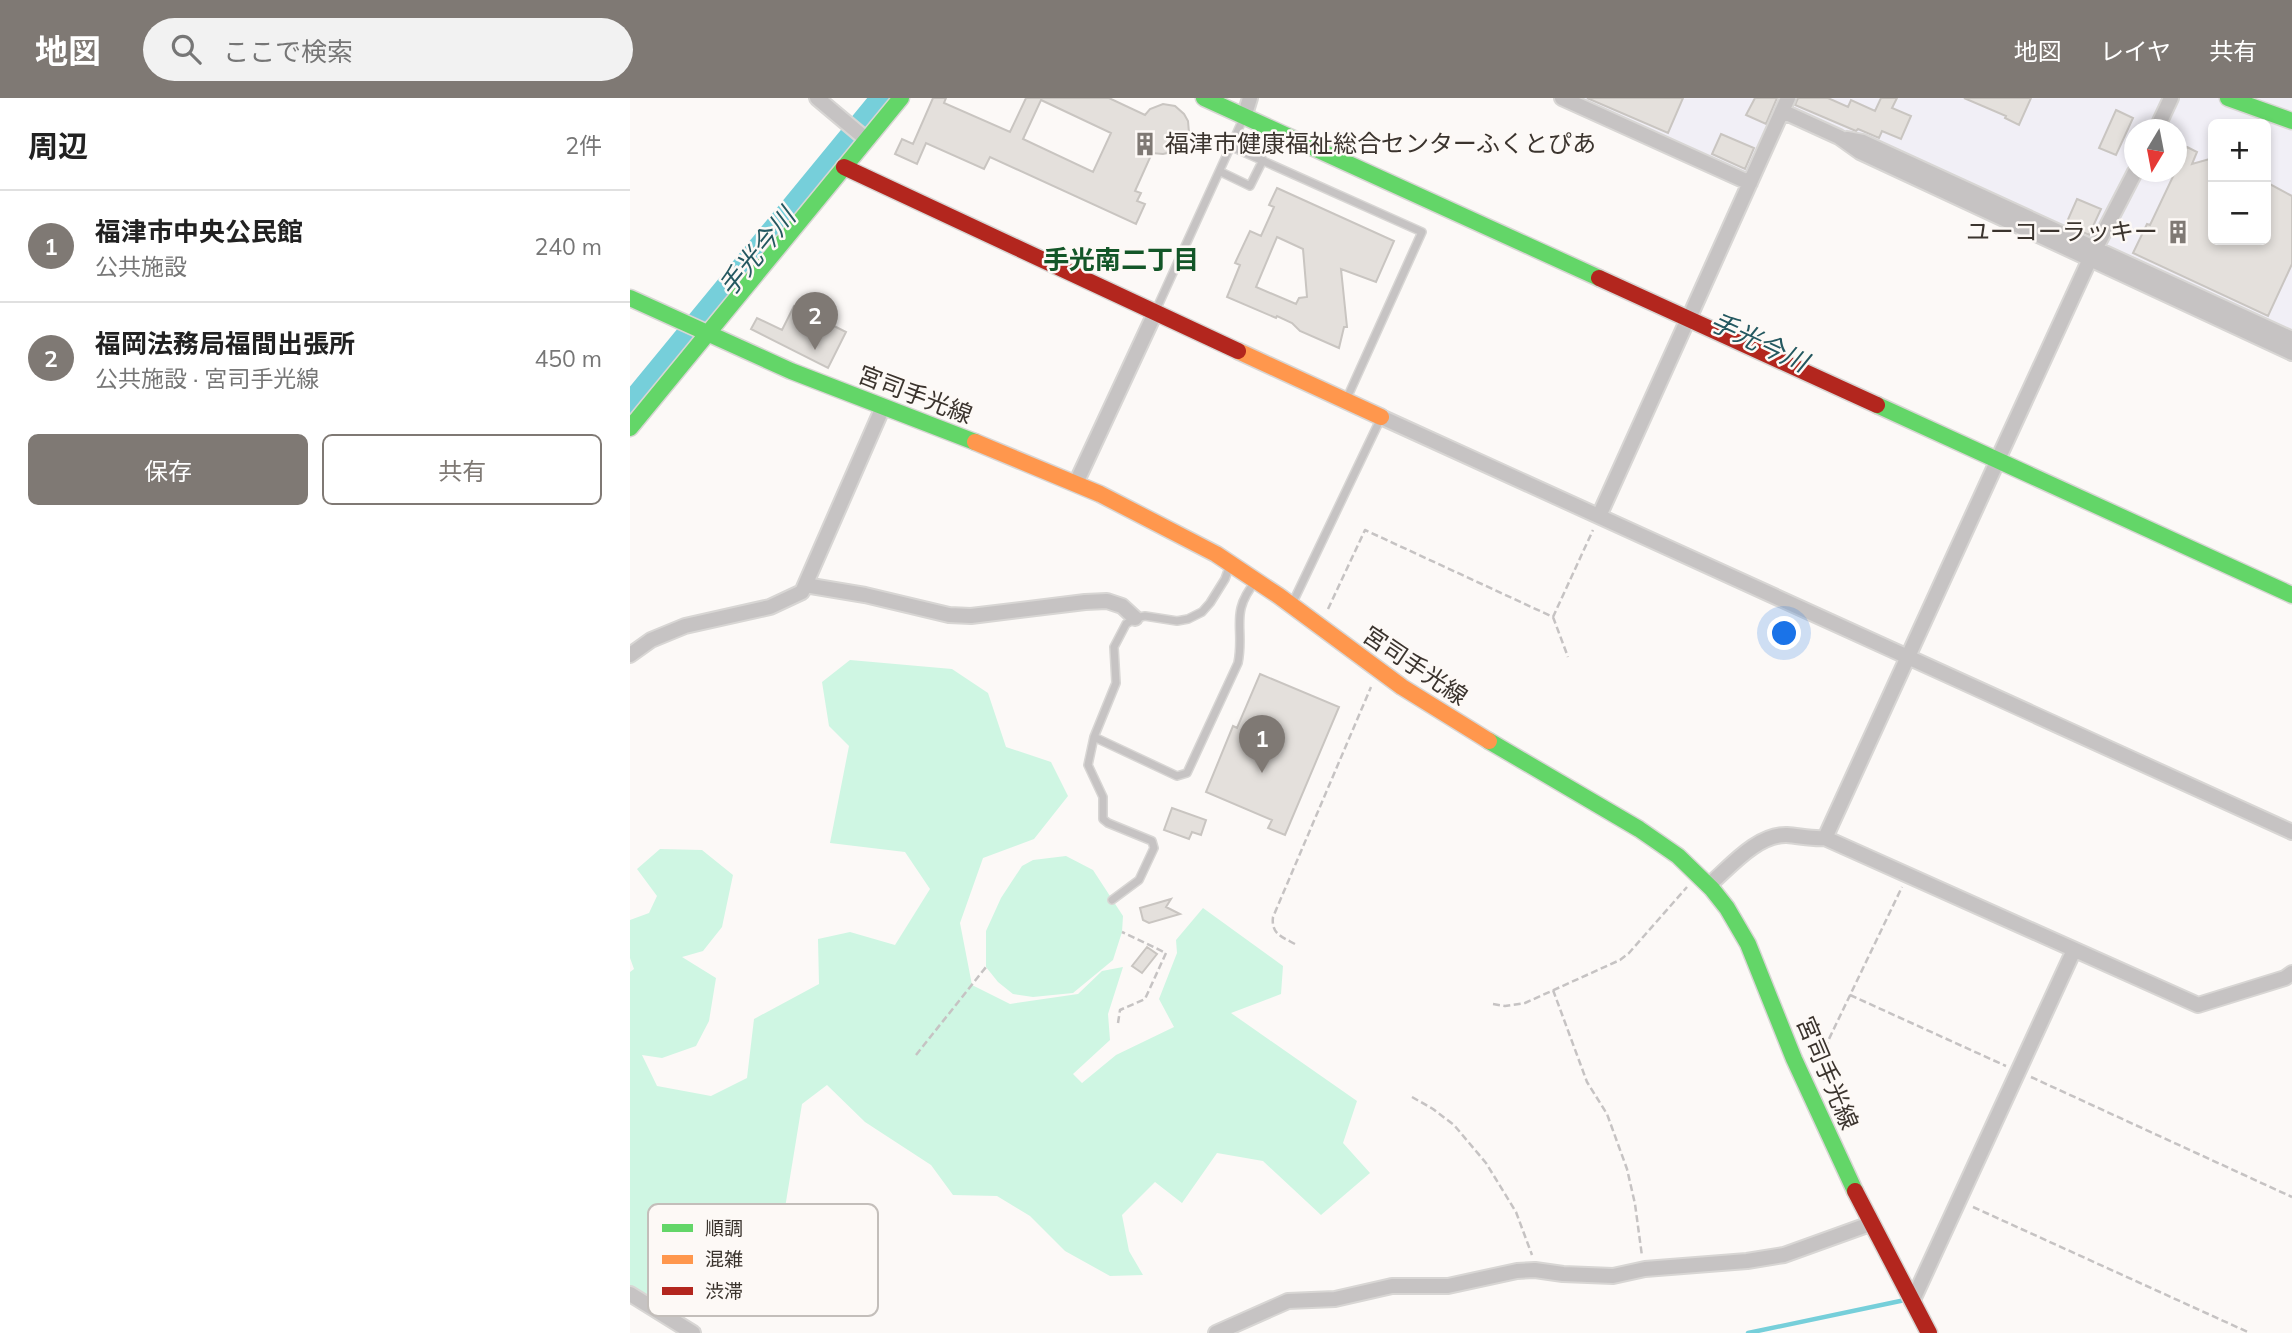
<!DOCTYPE html>
<html lang="ja">
<meta charset="utf-8">
<style>
body{margin:0;font-family:Mulish,"Noto Sans JP",sans-serif;background:#f2f2f2;color:#222}
.controls{position:absolute;right:21px;top:21px;display:grid;overflow:hidden;border-radius:10px;box-shadow:0 4px 10px #0003}
.controls button{width:63px;height:63px;display:grid;place-items:center;padding:0;border:0;border-bottom:2px solid #e0e0e0;background:#fff;color:#222;font:35px sans-serif}
.compass{position:absolute;left:1494px;top:21px;width:63px;height:63px;border-radius:50%;background:#fff;box-shadow:0 4px 10px #0003;rotate:190deg}
.you{position:absolute;left:1155px;top:536px;width:24px;height:24px;margin:-18px;border:5px solid #fff;border-radius:50%;background:#1a73e8;box-shadow:0 0 0 10px #1a73e833}
.badge{display:grid;place-items:center;width:46px;height:46px;border-radius:50%;background:#7f7974;color:#fff;font-size:23px;font-weight:700}
.pin{position:absolute;translate:-50% -58px;filter:drop-shadow(0 2px 4px #0008)}
.pin::after{content:'';position:absolute;top:37px;width:24px;height:21px;background:inherit;clip-path:polygon(0 0,100% 0,50% 100%)}
.list{margin:0;padding:0;list-style:none}
h2{display:flex;justify-content:space-between;align-items:center;height:91px;margin:0;padding:0 28px;font-size:30px}
h2 small{font-size:23px;font-weight:400;color:#767676}
.list li{display:grid;grid-template-columns:46px 1fr auto;gap:21px;align-items:center;box-sizing:border-box;height:112px;padding:0 28px;border-top:2px solid #e0e0e0}
.list b{display:block;font-size:26px;white-space:nowrap}
.list p{margin:0;font-size:23px;white-space:nowrap;color:#767676}
.list em{font-size:23px;font-style:normal;color:#767676}
.actions{display:flex;gap:14px;padding:21px 28px}
.actions a{flex:1;padding:16px 0;border:2px solid #7f7974;border-radius:10px;text-align:center;font-size:24px;color:#7f7974}
.actions .main{background:#7f7974;color:#fff}
.icon{flex:none;width:38px;height:38px;fill:none;stroke:currentColor;stroke-width:2;stroke-linecap:round;stroke-linejoin:round}
.map{position:relative;flex:none;width:1662px;height:1235px;overflow:hidden}
header{display:flex;align-items:center;gap:42px;box-sizing:border-box;height:98px;padding:0 35px;background:#7f7974;color:#fff}
header strong{font-size:33px}
nav{display:flex;gap:38px;margin-inline-start:auto;font-size:24px}
.search{width:490px;height:63px;background:#f2f2f2;display:flex;align-items:center;gap:18px;box-sizing:border-box;padding:0 24px;border-radius:38px;color:#767676;font-size:26px}
main{display:flex}
aside{flex:1;background:#fff}
.map>svg:first-child{display:block}
.commercial{fill:#f1eff6;fill-rule:evenodd}
.green{fill:#cff6e3}
.lines{fill:none;stroke-linecap:round;stroke-linejoin:round}
.stream{stroke:#76cfda;stroke-width:4.5}
.river{stroke:#76cfda;stroke-width:26}
.building{fill:#e4e0dc;stroke:#c9c5c1;stroke-width:2;fill-rule:evenodd}
.lane-casing{stroke:#d8d6d4;stroke-width:10}
.street-casing{stroke:#d8d6d4;stroke-width:18}
.fast-casing{stroke:#d8d6d4;stroke-width:19}
.slow-casing{stroke:#d8d6d4;stroke-width:19}
.jam-casing{stroke:#d8d6d4;stroke-width:19}
.path{stroke:#c6c3c3;stroke-width:2.5;stroke-dasharray:7 3.5;stroke-linecap:butt}
.lane{stroke:#c6c3c3;stroke-width:7}
.street{stroke:#c6c3c3;stroke-width:14}
.fast{stroke:#63d668;stroke-width:16}
.slow{stroke:#ff974d;stroke-width:16}
.jam{stroke:#b3261e;stroke-width:16}
.labels{text-anchor:middle;stroke-width:5;stroke-linejoin:round;paint-order:stroke}
.poi-label{font-size:24px;fill:#3b342e;stroke:#fdf9f6;text-anchor:start}
.street-label{font-size:24px;fill:#3b342e;stroke:#fdf9f6}
.water-label{font-size:26px;font-style:italic;fill:#245860;stroke:#fdf9f6}
.neighbourhood-label{font-size:26px;font-weight:bold;fill:#135628;stroke:#fdf9f6}
.key{fill:#fdf9f6;stroke:#c3beba;stroke-width:2}
.key-label{font-size:19px;fill:#3b342e}
</style>
<header>
<strong>地図</strong>
<div class="search"><svg class="icon" aria-label="search" viewBox="0 0 24 24"><circle cx="10" cy="10" r="6"/><path d="M15 15l6 6"/></svg>ここで検索</div>
<nav><a>地図</a><a>レイヤ</a><a>共有</a></nav>
</header>
<main>
<aside>
<h2>周辺<small>2件</small></h2>
<ul class="list">
<li><span class="badge">1</span><div><b>福津市中央公民館</b><p>公共施設</p></div><em>240 m</em></li>
<li><span class="badge">2</span><div><b>福岡法務局福間出張所</b><p>公共施設 · 宮司手光線</p></div><em>450 m</em></li>
</ul>
<div class="actions"><a class="main">保存</a><a>共有</a></div>
</aside>
<div class="map">
<svg width="1662" height="1235" viewBox="0 0 1662 1235">
<rect width="100%" height="100%" fill="#fcf9f7"/>
<path class="commercial" d="M947 0H1662V239L1148 7 1117 76ZM1583 26H1636V142H1583ZM1504 32H1546V74H1504Z"/>
<path class="green" d="M220 562 322 571 358 595 376 649 421 664 438 698 404 741 353 760 330 825 342 887 380 906 448 896 472 873 493 869 478 916 480 942 443 976 452 985 486 957 544 929 529 901 547 855 546 842 573 810 653 868 651 896 601 915 727 1003 713 1045 740 1075 691 1117 633 1063 587 1055 552 1105 525 1084 492 1117 499 1153 513 1177 480 1178 435 1153 400 1118 367 1098 323 1097 301 1067 235 1024 197 987 172 1006 154 1116 124 1148 51 1204 37 1206 0 1188V874L4 871 0 860V822L19 815 27 798 7 771 30 751 72 752 103 777 92 829 73 853 52 859 86 880 79 923 66 948 32 960 12 957 27 988 81 998 117 980 124 921 189 886 188 841 220 834 265 847 300 791 275 754 200 745 219 648 199 628 192 584Z
M436 758 463 772 493 818 492 834 483 862 443 895 403 899 383 896 368 884 356 869V833L371 800 392 768 403 762Z"/>
<g class="lines">
<path class="stream" d="M1118 1235 1275 1202"/>
<path class="river" d="M0 309 254 0"/>
</g>
<path class="building" d="M303 0H316L314 5 380 34 396 0H479L515 17 520 11 533 6 545 8 554 16 558 23 559 35 557 43 546 53 533 56 522 55 505 93 511 95 507 103 515 106 506 126 360 59 354 71 296 45 287 66 265 56 272 41 283 46ZM411 2 481 35 463 74 393 41Z
M957 0H1053L1038 35Z
M1125 0H1147L1136 26 1116 17Z
M1168 0H1198L1218 9 1221 2 1245 13 1251 0H1267L1262 10 1281 18 1271 41 1252 33 1249 40 1228 31 1226 33 1165 7Z
M1334 0H1401L1389 27 1375 20 1376 18Z
M1486 12 1503 20 1486 57 1469 50Z
M1091 36 1124 50 1115 71 1082 56Z
M1557 49 1567 54 1562 66 1583 60V142H1636V84L1662 98V166L1638 218 1503 155 1517 126 1520 127Z
M647 90 764 143 746 184 711 171 717 229H714L709 250 670 233 662 225 647 218 646 220 597 199 610 167 605 165 620 133 631 138 644 109 639 107ZM647 139 673 151 677 199 669 200 666 206 626 189Z
M1447 101 1471 111 1459 137 1436 126Z
M164 208 216 234 198 270 121 231 127 220 152 232Z
M630 576 709 609 655 737 638 730 642 722 576 694 603 628 607 630Z
M542 710 576 722 571 737 562 734 559 741 534 732Z
M541 801 536 809 550 816 519 825 513 822 510 810Z
M517 849 527 856 512 875 502 868Z"/>
<g class="lines">
<g class="lane-casing">
<path id="lane" d="M602 49 792 134 717 300
M591 74 620 88 633 62
M526 212 614 19
M663 504 750 322
M464 639 547 678 557 675 608 565C615 530 599 515 626 483
M482 802 509 782 524 750 522 743 478 725 473 721V699L458 667 464 639 486 585 484 549 496 526 505 520 515 518 547 523 558 521 572 514 580 505 595 481 600 467"/>
</g>
<g class="street-casing">
<path id="street" d="M187 0 237 42
M932 0 1120 85
M616 13 620 0
M1152 13 1209 39 1230 54 1662 255
M1526 32 1541 0
M1217 41 1233 44 1662 241
M1060 218 1158 0
M751 319 1662 734
M1369 359 1460 161 1505 74
M446 385 526 213
M969 418 1058 221
M175 487 235 497 319 517 341 518 455 504 477 503 492 508 505 520
M0 557 21 542 55 528 140 509 172 494 253 309
M1195 740 1367 364
M1079 787C1100 769 1127 736 1157 737 1170 738 1182 741 1195 740L1568 907 1655 880 1662 875
M0 1196 63 1235
M1282 1204 1444 852
M586 1235 658 1203 705 1201 762 1188H818L887 1173 905 1172 933 1176 983 1178 1015 1171 1117 1163 1154 1157 1240 1126"/>
</g>
<g class="fast-casing">
<path id="fast" d="M574 0 969 180
M1598 0 1662 23
M0 200 161 273 345 344
M1247 307 1662 497
M0 330 271 0
M859 643 1009 731 1048 758 1082 791 1097 810 1118 846 1164 961 1225 1093"/>
</g>
<g class="slow-casing">
<path id="slow" d="M608 253 751 319
M345 344 470 396 586 456 649 498 772 589 859 643"/>
</g>
<g class="jam-casing">
<path id="jam" d="M214 69 608 253
M969 180 1247 307
M1225 1093 1299 1235"/>
</g>
<path class="path" d="M698 511 735 432 923 519 963 432
M923 519 938 559
M665 846C652 839 641 836 643 819L741 589
M923 892 957 984 977 1016 997 1071 1005 1106 1012 1158
M1220 897 1376 968
M863 906 875 908 895 905 990 862 999 855 1057 789
M488 925 490 912 515 901 536 855 492 834
M286 957 356 869
M1401 979 1662 1099
M1194 982V956L1198 943 1272 789
M782 999 803 1011 824 1027 856 1065 886 1114 902 1157
M1343 1109 1620 1235"/>
<use href="#lane" class="lane"/>
<use href="#street" class="street"/>
<use href="#fast" class="fast"/>
<use href="#slow" class="slow"/>
<use href="#jam" class="jam"/>
</g>
<defs>
<g id="building-bare" transform="scale(1.89)"><path d="M-4-6H4V6H1V3H-1V6H-4ZM-2.5-4.3h1.7v1.8h-1.7ZM.8-4.3h1.7v1.8H.8ZM-2.5-1h1.7V.8h-1.7ZM.8-1h1.7V.8H.8Z" fill="#7f7974" stroke="#fdf9f6" stroke-width="2.5" paint-order="stroke"/></g>
</defs>
<g fill-rule="evenodd">
<use href="#building-bare" x="515" y="46"/>
<use href="#building-bare" x="1548" y="134"/>
</g>
<g class="labels">
<g class="poi-label">
<text x="535" y="54">福津市健康福祉総合センターふくとぴあ</text>
<text x="1528" y="142" text-anchor="end">ユーコーラッキー</text>
</g>
<g class="street-label">
<text transform="translate(285 297) rotate(21)" y="8">宮司手光線</text>
<text transform="translate(785 568) rotate(34)" y="8">宮司手光線</text>
<text transform="translate(1197 975) rotate(67)" y="8">宮司手光線</text>
</g>
<g class="water-label">
<text transform="translate(127 154) rotate(-51)" y="9">手光今川</text>
<text transform="translate(1129 244) rotate(25)" y="9">手光今川</text>
</g>
<g class="neighbourhood-label">
<text x="491" y="171">手光南二丁目</text>
</g>
</g>
<rect x="18" y="1106" width="230" height="112" rx="10" class="key"/>
<rect x="32" y="1126" width="31" height="8" fill="#63d668"/>
<rect x="32" y="1157" width="31" height="9" fill="#ff974d"/>
<rect x="32" y="1189" width="31" height="8" fill="#b3261e"/>
<g class="key-label">
<text x="75" y="1137">順調</text>
<text x="75" y="1168">混雑</text>
<text x="75" y="1200">渋滞</text>
</g>
</svg>
<div class="controls">
<button>+</button>
<button>−</button>
</div>
<svg class="compass" viewBox="-18 -18 36 36"><path d="M0-13l5 13h-10z" fill="#e53935"/><path d="M0 13l5-13h-10z" fill="#767676"/></svg>
<div class="you"></div>
<div class="pin badge" style="left:632px;top:675px">1</div>
<div class="pin badge" style="left:185px;top:252px">2</div>
</div>
</main>
